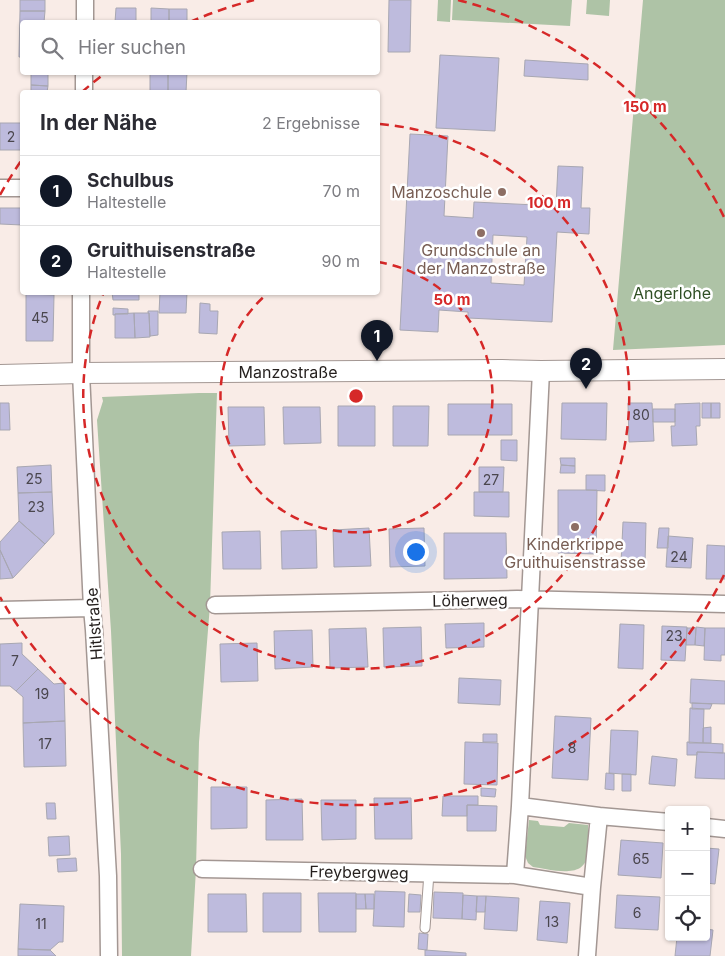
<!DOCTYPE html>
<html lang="de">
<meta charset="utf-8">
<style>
body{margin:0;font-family:Inter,sans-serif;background:#f2f2f3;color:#2b2b33}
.controls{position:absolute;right:15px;bottom:15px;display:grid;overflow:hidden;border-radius:5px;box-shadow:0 1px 4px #0004}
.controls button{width:45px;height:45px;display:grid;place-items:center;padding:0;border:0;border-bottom:1px solid #e1e1e2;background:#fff;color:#2b2b33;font:25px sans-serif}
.you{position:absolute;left:415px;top:551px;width:18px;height:18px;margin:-12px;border:4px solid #fff;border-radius:50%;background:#1a73e8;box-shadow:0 0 0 8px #1a73e833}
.badge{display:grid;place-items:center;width:32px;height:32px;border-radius:50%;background:#111827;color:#fff;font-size:16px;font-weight:700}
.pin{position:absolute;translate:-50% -41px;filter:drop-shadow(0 1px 2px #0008)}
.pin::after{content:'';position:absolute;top:26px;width:18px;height:15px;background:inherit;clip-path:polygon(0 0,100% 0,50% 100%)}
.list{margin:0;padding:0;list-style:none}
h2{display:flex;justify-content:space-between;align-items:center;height:65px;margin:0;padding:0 20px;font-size:21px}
h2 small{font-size:16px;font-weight:400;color:#7c7c81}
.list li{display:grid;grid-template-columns:32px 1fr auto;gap:15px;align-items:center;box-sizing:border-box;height:70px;padding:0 20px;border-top:1px solid #e1e1e2}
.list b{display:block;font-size:19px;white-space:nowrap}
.list p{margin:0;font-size:16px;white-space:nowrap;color:#7c7c81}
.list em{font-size:16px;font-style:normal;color:#7c7c81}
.icon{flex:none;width:28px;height:28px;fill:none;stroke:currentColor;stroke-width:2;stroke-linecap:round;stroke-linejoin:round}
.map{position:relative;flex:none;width:725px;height:956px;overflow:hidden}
.search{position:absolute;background:#fff;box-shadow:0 1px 4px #0004;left:20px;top:20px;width:360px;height:55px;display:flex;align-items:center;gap:12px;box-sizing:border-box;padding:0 18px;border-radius:5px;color:#7c7c81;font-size:19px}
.panel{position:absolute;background:#fff;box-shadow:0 1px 4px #0004;left:20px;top:90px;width:360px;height:205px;border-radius:5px}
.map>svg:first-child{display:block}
.green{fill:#aec3a6}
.building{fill:#bebbdd;stroke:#a8a7b2;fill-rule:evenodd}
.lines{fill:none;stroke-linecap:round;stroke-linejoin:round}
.service-casing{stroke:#a39793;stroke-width:11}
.minor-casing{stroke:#a39793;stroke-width:19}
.tertiary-casing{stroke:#a39793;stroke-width:22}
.service{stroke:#fff;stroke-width:9}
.minor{stroke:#fff;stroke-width:16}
.tertiary{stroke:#fff;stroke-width:20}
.ring{fill:none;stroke:#d62828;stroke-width:2.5;stroke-dasharray:9 6}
.education-dot{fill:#8d6e63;stroke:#fff;stroke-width:2}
.labels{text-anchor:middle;stroke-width:5;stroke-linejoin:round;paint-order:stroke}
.number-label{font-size:14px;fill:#4a464d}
.education-label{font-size:16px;fill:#785e54;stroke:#fff}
.park-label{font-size:16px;fill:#2f4f24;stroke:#fff}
.street-label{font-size:16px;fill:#241f1d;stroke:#fff}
.centre{fill:#d62828;stroke:#fff;stroke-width:2.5}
.ring-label{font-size:15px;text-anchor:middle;font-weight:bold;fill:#d62828;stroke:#fff;stroke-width:5;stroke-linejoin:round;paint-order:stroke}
</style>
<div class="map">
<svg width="725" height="956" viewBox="0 0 725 956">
<rect width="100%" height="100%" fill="#f9ece7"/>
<path class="green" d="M438 0H451L450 22 437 21Z
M453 0H572L570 26 452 20Z
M587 0H610L609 16 586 14Z
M643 0H725V345L613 350Z
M199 393H217L210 605 199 742 196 869 191 956H122L121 854 111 631 97 420 103 401 102 397Z
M529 820 538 821 540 825 564 827 569 823 588 825C588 835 588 846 587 856 584 880 549 869 533 867L528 863 525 856Z"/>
<path class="building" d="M20 0H45V11H20Z
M389 0H411L410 52H388Z
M116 8H136V22H115Z
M151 8 169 9V22H151Z
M169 9H187V22H169Z
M20 11H45L44 22H22V57H19Z
M440 55 499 58 495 131 436 128Z
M525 60 588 64V80L524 76Z
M31 72H48V86L31 85Z
M150 72H168V92H150Z
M168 72H187L186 92H168Z
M31 85 48 86 47 92H31Z
M0 123H22V150H0Z
M410 134 448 136 444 216 473 218 474 202 556 206 558 166 583 167 581 208H590L589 234 557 232 552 322 468 318V312L439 310 438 332 400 330ZM493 235 527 237 524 285 491 283Z
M0 208H22V225L0 224Z
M112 292H139V300H113Z
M160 292H187L186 313H159Z
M26 294 54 295 53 341H26Z
M200 303 210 304V311H218L217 334 199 333Z
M113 308 128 309V314H115V315H113Z
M148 311H158V335L150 336 149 313H148Z
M134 313 135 338H115V314Z
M134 313H149L150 337 135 338Z
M0 403H9L10 430H0Z
M562 403H607L606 440 561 439Z
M628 403H652L654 441 629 442Z
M700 403V426H696L697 445 672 446 671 426H675V404Z
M702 403H711V418H702Z
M711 403H720V418H711Z
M448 404H512V435H448Z
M338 406H375V446H338Z
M393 406H429L428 446H393Z
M228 407H264L265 445 229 446Z
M283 407H320L321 443 284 444Z
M653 409H675V422H653Z
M501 440H517V461L501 460Z
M560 458H575V466L561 465Z
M51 465 52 492 18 493 17 467Z
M561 465 575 466V473H560Z
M479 467H504L503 492H479Z
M586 475H605V491L586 490Z
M558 490H597L596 554 558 553Z
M52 492 54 534 45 544 19 521 18 493Z
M474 492H509V517L474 516Z
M19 521 45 544 13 578 0 550V542Z
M623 522 646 523 645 564 621 563Z
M369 528 371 566 334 567 333 530Z
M424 528 425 566 390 567 389 529Z
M659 528H669L668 548H657Z
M316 530 317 568 282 569 281 531Z
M260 531 261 569H223L222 532Z
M444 533H506L507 578 444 579Z
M668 536 693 538 691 568 666 567Z
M707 545 725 546V579H706Z
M0 550 13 578 0 579Z
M484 623V647L446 648 445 624Z
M620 624 644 625 643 669 618 668Z
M662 626 687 627 685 661 661 660Z
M421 627 422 666 384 667 383 628Z
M696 627 705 628 704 646 695 645Z
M366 628 368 667 330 668 329 629Z
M687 628H696L695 645H686Z
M705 628H725V655H721V661L704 660Z
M312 630 313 667 275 669 274 631Z
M22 643V654L38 669 16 691 10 686H0V644Z
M257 643 258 681 221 682 220 644Z
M38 669 54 684 64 683 65 721 23 723V697L16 691Z
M459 678 501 680 500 705 458 703Z
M691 679 725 681V704L690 703Z
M692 703 712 704 710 709H692Z
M690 708 704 709 703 743H689Z
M555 716 591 718 588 780 552 778Z
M65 721 66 766 24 767 23 723Z
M711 727V743H703V728Z
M611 730 638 731 636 775 609 773Z
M483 734H497V742H483Z
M465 742 498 743 497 785 464 784Z
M687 742 723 744V753L697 752V755H687Z
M697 752 725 753V779L695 778Z
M652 756 677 759 675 786 649 784Z
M606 773 614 774V790L605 789Z
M622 774H631V791H622Z
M211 787H247V828L211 829Z
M481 788 496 789 495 797 481 796Z
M443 796H478V805H467V816H442Z
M374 798H411L412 839H375Z
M302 799 303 840H266V800Z
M321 800H356V839L322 840Z
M46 803H55L56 819H47Z
M467 805 497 806 496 831H467Z
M69 836 70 855 49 856 48 837Z
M621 840 663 843 661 878 618 875Z
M706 848 719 849 715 884 706 883Z
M76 858 77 871 58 872 57 859Z
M375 891 405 892 404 927 373 926Z
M434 892 463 893 462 919 433 918Z
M263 893H301V932H263Z
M318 893H356V932H319Z
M208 894H246L247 932H208Z
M356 894H365L366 909H356Z
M365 894H374V909H366Z
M409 894 421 895 420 912H408Z
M463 895 477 896 476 920 462 919Z
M617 895 660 897 658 930 615 928Z
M477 896H486L485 912H476Z
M486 896 519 898 517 931 484 929Z
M540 901 570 903 567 943 537 940Z
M20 904 64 906 63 942H59L50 950 18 949Z
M706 929 713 930 710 956H675L677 937H706Z
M419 933 428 934 427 950 418 949Z
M18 949 50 950 56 956H18Z
M425 950 466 953V956H425Z"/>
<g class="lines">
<g class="service-casing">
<path id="service" d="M425 928 429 873"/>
</g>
<g class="minor-casing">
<path id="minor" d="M85 22V0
M84 92V72
M0 188H22
M81 292V373L92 608 94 630 108 876 109 956
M215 605 517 599 725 604
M0 610 92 608
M520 806 541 371
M599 816 669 822
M706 827 725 829
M202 869 515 875 592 887 599 816 520 806 515 875
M587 956 592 887"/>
</g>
<g class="tertiary-casing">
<path id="tertiary" d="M0 375 81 373 502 370 541 371 725 369"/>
</g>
<use href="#service" class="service"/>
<use href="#minor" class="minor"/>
<use href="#tertiary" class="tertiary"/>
</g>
<g class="ring">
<path d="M378 262A136 136 0 1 1 268 293"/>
<path d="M380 124A273 273 0 1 1 103 294"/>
<path d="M724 575A409 409 0 0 1 0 597M0 195A409 409 0 0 1 21 161M82 92A409 409 0 0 1 104 74M190 22A409 409 0 0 1 254 0M458 0A409 409 0 0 1 724 217"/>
</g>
<g class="education-dot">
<circle cx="502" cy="192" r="5"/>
<circle cx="481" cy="233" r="5"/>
<circle cx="575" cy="527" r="5"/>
</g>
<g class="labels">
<g class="number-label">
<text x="11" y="142">2</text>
<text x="40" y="323">45</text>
<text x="641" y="420">80</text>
<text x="34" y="484">25</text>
<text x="491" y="485">27</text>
<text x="36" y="512">23</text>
<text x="679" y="562">24</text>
<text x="674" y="641">23</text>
<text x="15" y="666">7</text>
<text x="42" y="699">19</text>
<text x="45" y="749">17</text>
<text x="572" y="753">8</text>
<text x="641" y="864">65</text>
<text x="637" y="918">6</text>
<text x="552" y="927">13</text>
<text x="41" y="929">11</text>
</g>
<g class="education-label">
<text x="492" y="198" text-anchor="end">Manzoschule</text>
<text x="481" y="256">Grundschule an<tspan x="481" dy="18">der Manzostraße</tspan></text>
<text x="575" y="550">Kinderkrippe<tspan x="575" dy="18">Gruithuisenstrasse</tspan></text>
</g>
<g class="park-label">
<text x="672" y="299">Angerlohe</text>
</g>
<g class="street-label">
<text x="288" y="378">Manzostraße</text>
<text transform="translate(470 600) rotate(-1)" y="6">Löherweg</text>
<text transform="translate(94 624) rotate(-94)" y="6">Hitlstraße</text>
<text transform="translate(359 872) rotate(1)" y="6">Freybergweg</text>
</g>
</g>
<circle cx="356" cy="396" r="8" class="centre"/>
<g class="ring-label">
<text x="645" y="112">150 m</text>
<text x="549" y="208">100 m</text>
<text x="452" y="305">50 m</text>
</g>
</svg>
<div class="controls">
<button>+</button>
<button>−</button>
<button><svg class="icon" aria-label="locate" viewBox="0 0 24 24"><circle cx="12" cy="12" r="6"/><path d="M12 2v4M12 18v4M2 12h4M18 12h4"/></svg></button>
</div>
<div class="you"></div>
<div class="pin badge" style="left:377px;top:361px">1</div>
<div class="pin badge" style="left:586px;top:389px">2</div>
<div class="search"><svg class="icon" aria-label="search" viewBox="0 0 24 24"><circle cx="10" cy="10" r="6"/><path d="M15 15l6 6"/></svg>Hier suchen</div>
<section class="panel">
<h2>In der Nähe<small>2 Ergebnisse</small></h2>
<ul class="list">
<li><span class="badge">1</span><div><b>Schulbus</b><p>Haltestelle</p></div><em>70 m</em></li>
<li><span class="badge">2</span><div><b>Gruithuisenstraße</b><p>Haltestelle</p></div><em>90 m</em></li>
</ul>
</section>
</div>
